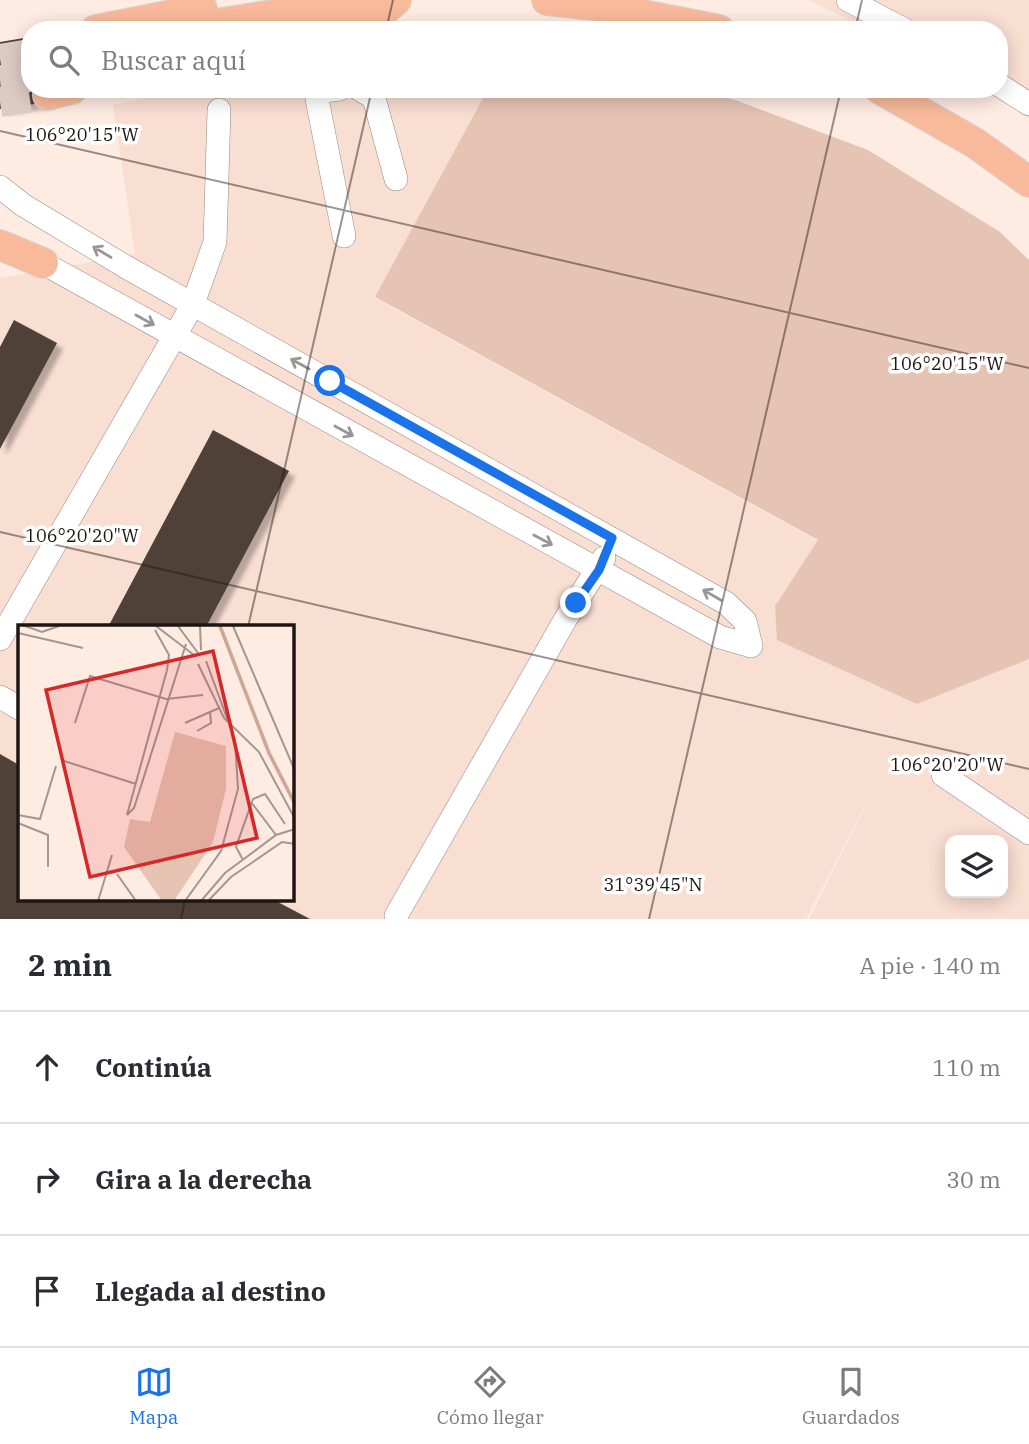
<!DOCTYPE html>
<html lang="es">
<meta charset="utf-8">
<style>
body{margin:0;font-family:"IBM Plex Serif",serif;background:#f2f2f3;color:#2b2b33}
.controls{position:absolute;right:21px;bottom:21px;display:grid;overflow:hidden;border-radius:14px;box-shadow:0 4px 18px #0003}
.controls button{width:63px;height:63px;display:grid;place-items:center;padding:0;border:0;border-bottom:2px solid #e1e1e2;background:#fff;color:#2b2b33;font:35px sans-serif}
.stop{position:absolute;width:21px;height:21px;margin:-16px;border:5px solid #1a73e8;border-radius:50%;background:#fff}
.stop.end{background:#1a73e8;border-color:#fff;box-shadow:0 2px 7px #0008}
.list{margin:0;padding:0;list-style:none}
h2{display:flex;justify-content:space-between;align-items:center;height:91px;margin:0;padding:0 28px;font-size:30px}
h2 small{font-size:23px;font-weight:400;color:#7c7c81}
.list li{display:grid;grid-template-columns:46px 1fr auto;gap:21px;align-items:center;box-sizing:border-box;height:112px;padding:0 28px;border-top:2px solid #e1e1e2}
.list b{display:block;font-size:26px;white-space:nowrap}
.list em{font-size:23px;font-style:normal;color:#7c7c81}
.icon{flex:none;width:38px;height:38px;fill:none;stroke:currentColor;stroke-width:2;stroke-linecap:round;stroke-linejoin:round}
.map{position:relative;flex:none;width:1029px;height:919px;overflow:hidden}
.search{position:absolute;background:#fff;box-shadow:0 4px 18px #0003;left:21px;right:21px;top:21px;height:77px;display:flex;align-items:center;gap:18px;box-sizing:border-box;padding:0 24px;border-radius:28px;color:#7c7c81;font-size:26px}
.sheet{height:427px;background:#fff}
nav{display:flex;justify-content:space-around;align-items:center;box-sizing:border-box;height:98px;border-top:2px solid #e1e1e2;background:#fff;font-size:19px;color:#7c7c81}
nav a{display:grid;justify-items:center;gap:4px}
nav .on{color:#1a73e8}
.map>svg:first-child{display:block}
.built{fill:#f9ded2;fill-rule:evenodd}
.green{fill:#e6c4b4}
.building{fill:#504039;filter:url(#shadow)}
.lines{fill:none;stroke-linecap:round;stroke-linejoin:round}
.major-tunnel{stroke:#dccbc3;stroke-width:30;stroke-dasharray:30 15;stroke-linecap:butt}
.minor-casing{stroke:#998880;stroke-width:24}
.major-casing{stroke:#d6d5d5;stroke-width:32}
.minor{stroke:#fff;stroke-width:23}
.major{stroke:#f8ba9b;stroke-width:30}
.oneway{stroke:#999795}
.route{stroke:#1a73e8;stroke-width:9}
.ticks{fill:none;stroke:#1d1714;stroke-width:2;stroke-opacity:0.45}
.inset-river{fill:none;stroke:#cea693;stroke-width:3.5}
.inset-road{fill:none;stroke:#a49690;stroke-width:2}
.view{fill:#d62828;fill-opacity:0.15;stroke:#d62828;stroke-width:3.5}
.inset-edge{fill:none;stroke:#1d1714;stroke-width:3.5}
.ticks-label{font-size:18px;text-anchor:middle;fill:#1d1714;stroke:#fff;stroke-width:7;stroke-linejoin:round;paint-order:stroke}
</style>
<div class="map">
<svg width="1029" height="919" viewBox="0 0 1029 919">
<defs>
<filter id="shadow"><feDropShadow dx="6" dy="6" stdDeviation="2" flood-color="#0004"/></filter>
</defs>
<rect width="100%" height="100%" fill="#feebe2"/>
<path class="built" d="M808 0H1029V118L982 89H999V30H871Z
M186 89H488L375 298 818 541 775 606 917 704 1029 659V919H809L881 774 806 919H0V278L135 254 113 105ZM19 627H292V900H19ZM950 840H1003V893H950Z"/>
<path class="green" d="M488 89H696L738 101 868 150 1000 232 1029 260V659L917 704 777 640 775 606 818 540 375 297Z"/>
<path class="building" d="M30 37V89H48L49 102 0 109V42Z
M14 320 57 343 0 449V347Z
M213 430 289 471 206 627H108Z
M0 754 19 765V900H274L310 919H0Z"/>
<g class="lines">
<path class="major-tunnel" d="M0 59 30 54
M0 80 30 77
M0 102 48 95"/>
<g class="minor-casing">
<path id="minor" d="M848 0 905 30
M999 85 1029 104
M315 89 344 236
M359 89 374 98 396 179
M316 92 340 89
M0 187 23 205 126 267 726 603 745 621 751 646 720 637 43 263
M0 639 193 304 215 242 219 110
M0 697 19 708
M943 775 1029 833
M396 916 565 620 604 558"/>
</g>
<g class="major-casing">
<path id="major" d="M547 0 593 5 719 30
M96 30 202 9
M178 30 368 0
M336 30 370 22 396 0
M880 89 975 143 1029 182
M48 95 72 89
M0 245 43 263"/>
</g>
<use href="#minor" class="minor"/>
<use href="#major" class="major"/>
</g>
<defs><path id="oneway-shaft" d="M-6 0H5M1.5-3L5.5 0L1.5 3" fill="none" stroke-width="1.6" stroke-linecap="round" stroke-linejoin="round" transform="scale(1.75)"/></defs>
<g class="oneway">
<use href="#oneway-shaft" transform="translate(102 252) rotate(-149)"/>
<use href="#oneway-shaft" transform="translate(145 320) rotate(29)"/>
<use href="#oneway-shaft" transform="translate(300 364) rotate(-151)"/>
<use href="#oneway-shaft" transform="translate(344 431) rotate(29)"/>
<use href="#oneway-shaft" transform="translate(543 540) rotate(28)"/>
<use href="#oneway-shaft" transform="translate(712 595) rotate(-150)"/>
</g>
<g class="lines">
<path class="route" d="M330 381 612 538 599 570 576 603"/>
</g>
<path class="ticks" d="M386 30 393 0M855 30 862 0M0 131 1029 368M0 532 1029 769M248 627 372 89M181 919 185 900M649 919 841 89"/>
<g transform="translate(18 625)">
<rect width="276" height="276" fill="#feebe2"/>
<path d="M157 107 208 121V164L195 217 156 276H144L106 222 112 194 132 197Z" fill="#e6c4b4"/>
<path class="inset-river" d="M202 1 251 128 277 179"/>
<path class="inset-road" d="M7 1 24 7 41 1M138 1 176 30M160 1 180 28M182 1 183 25M215 1 277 146M137 5 151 30 149 45M0 8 65 23M180 39 206 93 241 127 277 194M57 98 72 51 148 74 185 70M167 98 201 83M179 106 193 98 192 87M46 136 118 159M233 177 258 210M0 190 22 194 38 141M109 190 116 183 168 19M109 190 149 45M0 198 30 210V242M225 235 218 222 235 174 247 169 267 199M99 249 118 276M80 276 94 230M167 276 203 226 220 164 217 115 188 36M183 276 207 248 258 210 277 204M190 276 213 252 264 217 277 219"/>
<path class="view" d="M195 26 239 213 72 252 28 65Z"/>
<rect width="276" height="276" class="inset-edge"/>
</g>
<g class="ticks-label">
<text x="82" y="141">106°20'15"W</text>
<text x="947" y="370">106°20'15"W</text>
<text x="82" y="542">106°20'20"W</text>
<text x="947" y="771">106°20'20"W</text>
<text x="653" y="891">31°39'45"N</text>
</g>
</svg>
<div class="controls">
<button><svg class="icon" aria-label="layers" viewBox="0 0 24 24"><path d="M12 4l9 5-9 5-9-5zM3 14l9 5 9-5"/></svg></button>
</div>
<div class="stop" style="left:330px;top:381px"></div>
<div class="stop end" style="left:576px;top:603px"></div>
<div class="search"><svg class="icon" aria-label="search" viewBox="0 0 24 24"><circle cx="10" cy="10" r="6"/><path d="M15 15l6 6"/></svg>Buscar aquí</div>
</div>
<section class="sheet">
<h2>2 min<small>A pie · 140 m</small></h2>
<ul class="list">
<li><svg class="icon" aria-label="ahead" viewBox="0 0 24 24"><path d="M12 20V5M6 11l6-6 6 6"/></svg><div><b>Continúa</b></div><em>110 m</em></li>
<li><svg class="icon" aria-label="right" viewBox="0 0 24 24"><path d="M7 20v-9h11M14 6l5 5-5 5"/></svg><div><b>Gira a la derecha</b></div><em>30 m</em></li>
<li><svg class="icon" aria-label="arrive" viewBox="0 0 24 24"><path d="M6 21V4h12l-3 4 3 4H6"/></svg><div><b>Llegada al destino</b></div></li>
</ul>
</section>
<nav>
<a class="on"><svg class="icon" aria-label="map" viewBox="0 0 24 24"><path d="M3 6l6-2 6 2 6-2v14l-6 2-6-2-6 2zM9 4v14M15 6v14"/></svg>Mapa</a>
<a><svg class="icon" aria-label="directions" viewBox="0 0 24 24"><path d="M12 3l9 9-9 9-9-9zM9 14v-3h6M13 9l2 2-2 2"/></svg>Cómo llegar</a>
<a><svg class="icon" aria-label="saved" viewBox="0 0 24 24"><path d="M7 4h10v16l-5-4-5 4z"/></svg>Guardados</a>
</nav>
